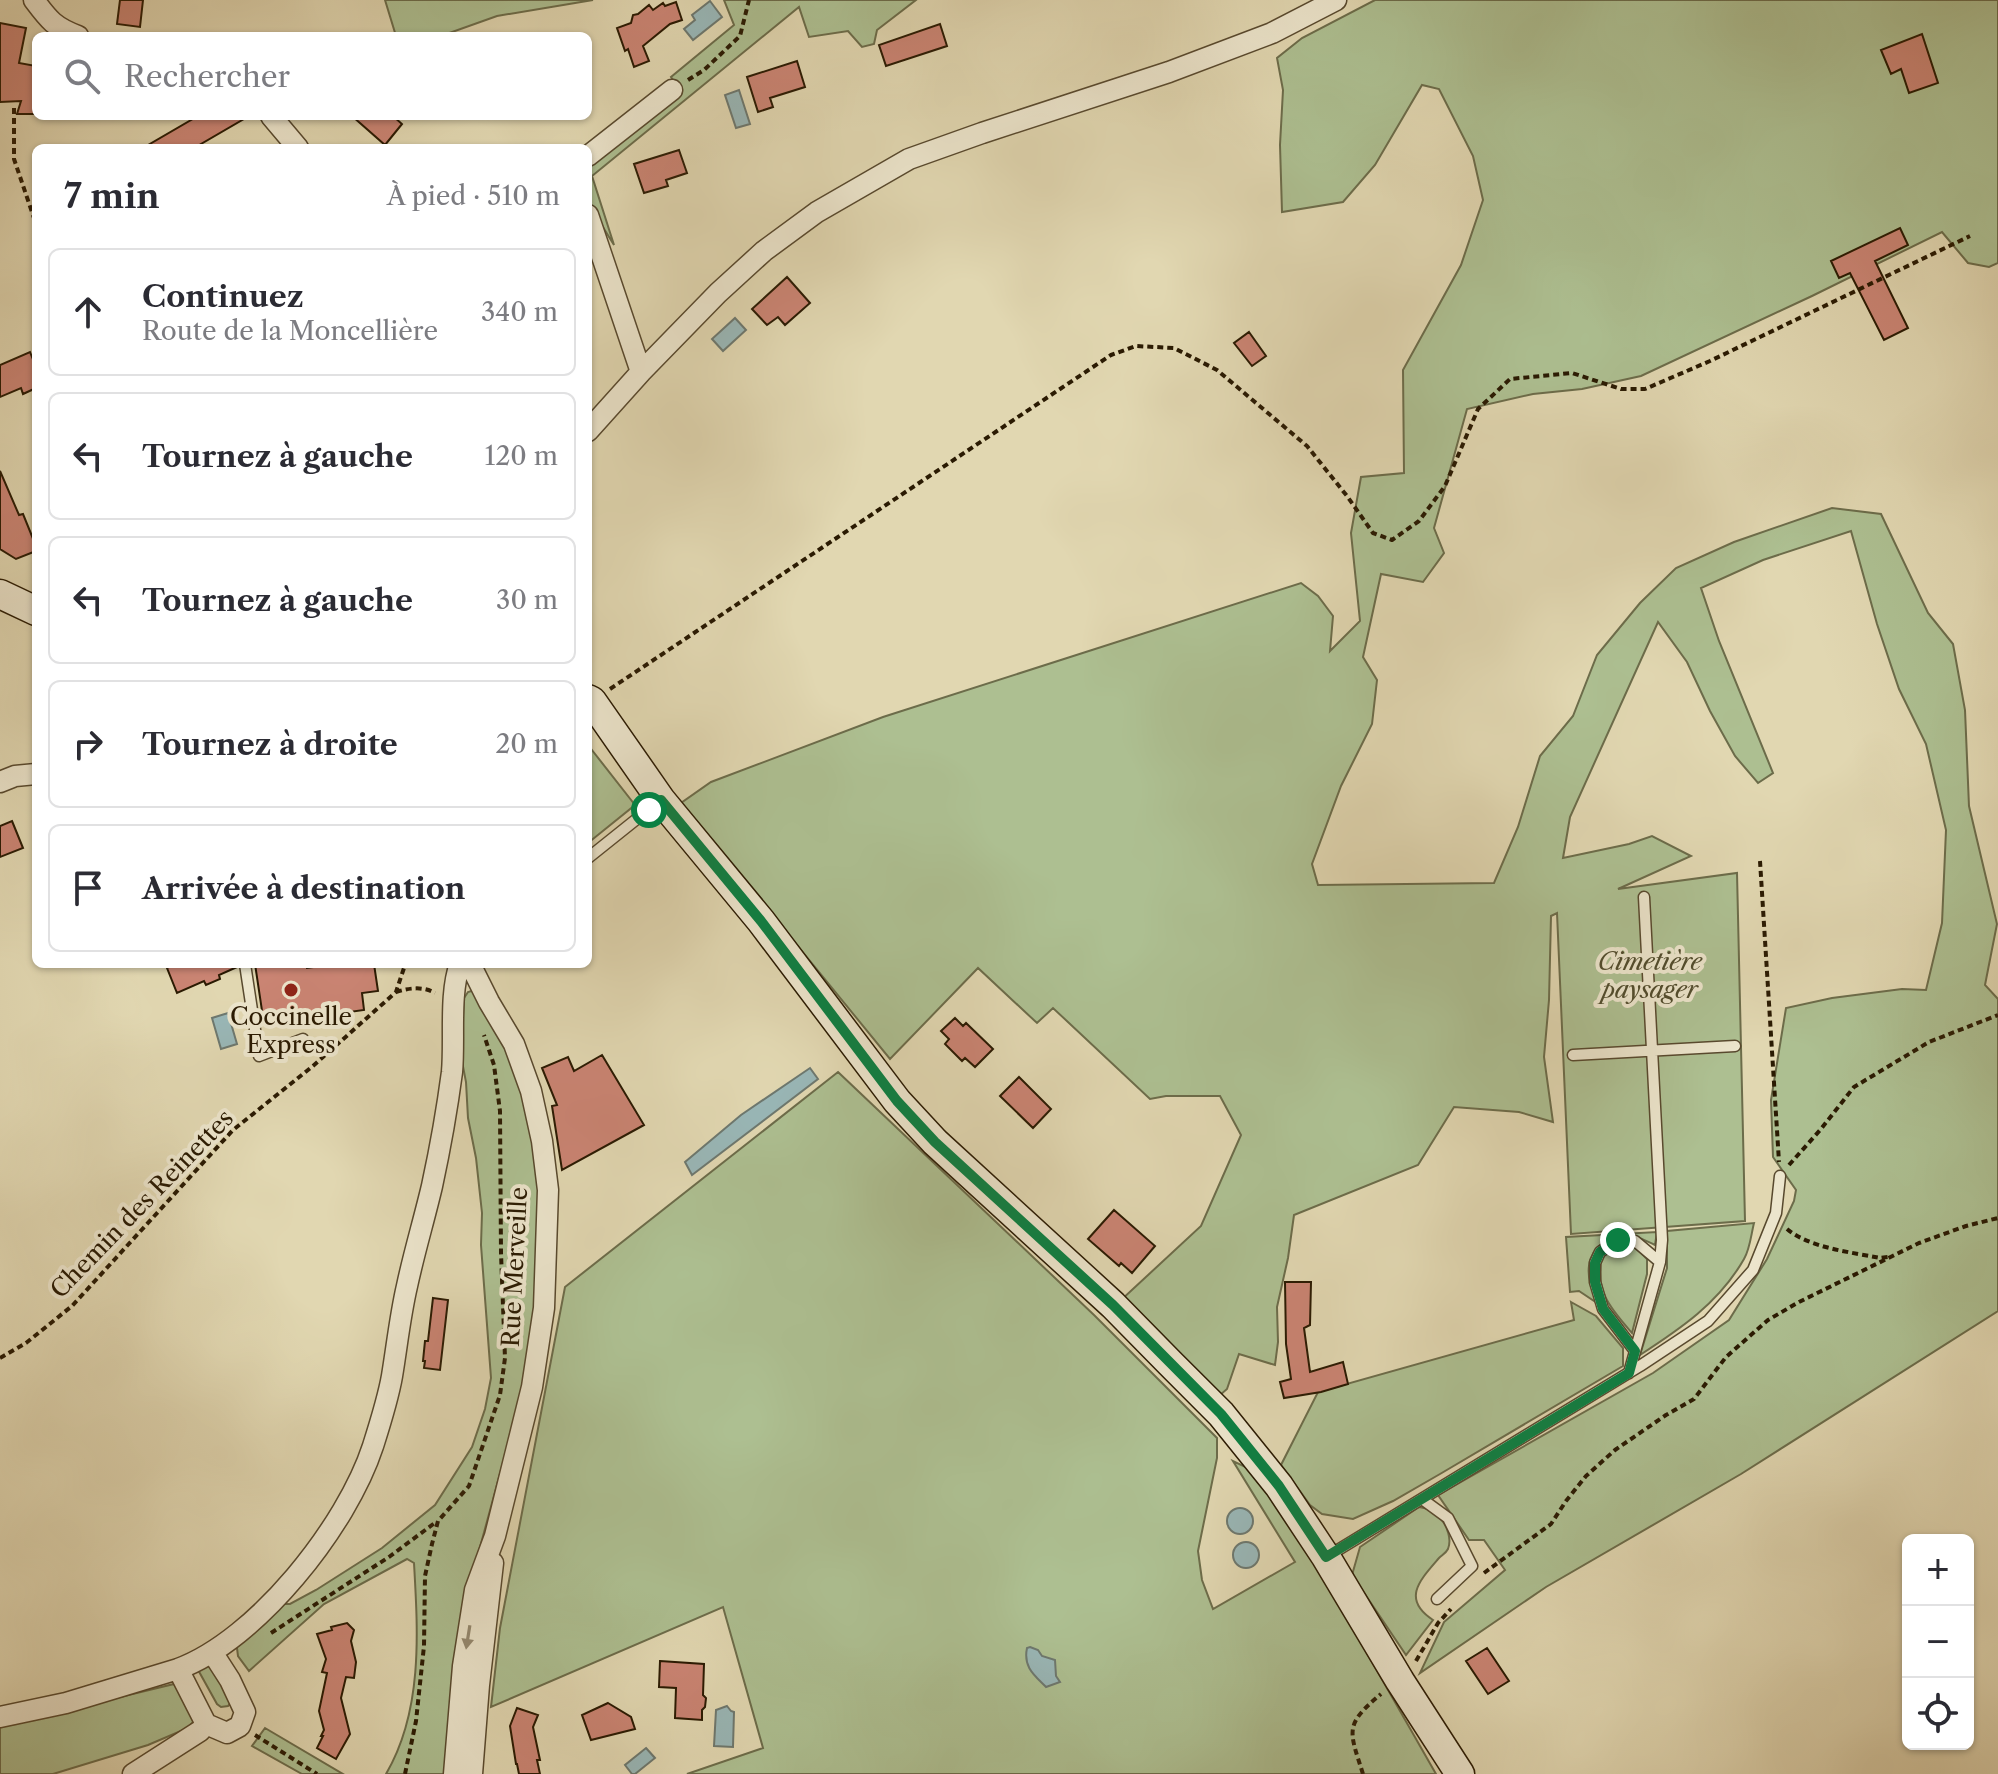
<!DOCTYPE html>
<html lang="fr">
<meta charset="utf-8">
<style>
body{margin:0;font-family:"Libre Caslon Text",serif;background:#f2f2f3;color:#2b2b33}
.controls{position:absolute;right:24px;bottom:24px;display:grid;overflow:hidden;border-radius:12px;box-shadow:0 2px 6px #0004}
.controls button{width:72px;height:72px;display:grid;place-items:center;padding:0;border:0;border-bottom:2px solid #e1e1e2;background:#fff;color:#2b2b33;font:40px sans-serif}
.stop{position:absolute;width:24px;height:24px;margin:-18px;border:6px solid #0b8043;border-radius:50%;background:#fff}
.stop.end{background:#0b8043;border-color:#fff;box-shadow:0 2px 8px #0008}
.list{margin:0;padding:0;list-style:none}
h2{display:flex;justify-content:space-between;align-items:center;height:104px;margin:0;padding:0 32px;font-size:34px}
h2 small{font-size:26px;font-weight:400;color:#7c7c81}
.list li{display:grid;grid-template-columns:52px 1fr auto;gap:24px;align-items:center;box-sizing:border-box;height:128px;margin:0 16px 16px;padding:0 16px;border:2px solid #e1e1e2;border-radius:12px}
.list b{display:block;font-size:30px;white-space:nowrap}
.list p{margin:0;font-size:26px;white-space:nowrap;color:#7c7c81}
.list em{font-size:26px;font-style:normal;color:#7c7c81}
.icon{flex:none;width:44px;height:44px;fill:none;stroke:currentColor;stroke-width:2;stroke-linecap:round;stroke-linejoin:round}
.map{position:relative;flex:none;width:1998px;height:1774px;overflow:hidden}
.search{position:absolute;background:#fff;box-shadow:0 2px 6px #0004;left:32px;top:32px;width:560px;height:88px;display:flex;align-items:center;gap:20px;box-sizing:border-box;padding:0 28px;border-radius:12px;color:#7c7c81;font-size:30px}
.panel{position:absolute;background:#fff;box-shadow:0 2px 6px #0004;left:32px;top:144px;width:560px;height:824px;border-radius:12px}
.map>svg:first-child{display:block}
.green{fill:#adbf91;stroke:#6c6c4a;stroke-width:2}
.water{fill:#99b7b7;stroke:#6d786f;stroke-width:2}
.building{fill:#ca8473;stroke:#2a1a02;stroke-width:2}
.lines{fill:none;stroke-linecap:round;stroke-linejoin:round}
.lane-casing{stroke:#58492e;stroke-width:13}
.street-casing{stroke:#58492e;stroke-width:23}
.secondary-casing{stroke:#2a1a02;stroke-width:31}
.path{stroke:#2a1a02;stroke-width:4;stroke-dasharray:6 4;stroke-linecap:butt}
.lane{stroke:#ece5cc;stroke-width:10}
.street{stroke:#ece5cc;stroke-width:20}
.secondary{stroke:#ece5cc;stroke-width:28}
.oneway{fill:#958a71}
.route{stroke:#0b8043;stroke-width:10}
.poi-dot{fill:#8f2418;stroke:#ece5cc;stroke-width:3}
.labels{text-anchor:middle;stroke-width:8;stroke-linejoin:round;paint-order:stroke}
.park-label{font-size:24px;font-style:italic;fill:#514c2d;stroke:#ece5cc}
.poi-label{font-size:24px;fill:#2a1a02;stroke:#ece5cc}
.street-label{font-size:24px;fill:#2a1a02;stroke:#ece5cc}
</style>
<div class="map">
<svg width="1998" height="1774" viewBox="0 0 1998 1774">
<rect width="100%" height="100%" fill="#e1d7b1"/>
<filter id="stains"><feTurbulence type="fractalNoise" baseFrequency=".0025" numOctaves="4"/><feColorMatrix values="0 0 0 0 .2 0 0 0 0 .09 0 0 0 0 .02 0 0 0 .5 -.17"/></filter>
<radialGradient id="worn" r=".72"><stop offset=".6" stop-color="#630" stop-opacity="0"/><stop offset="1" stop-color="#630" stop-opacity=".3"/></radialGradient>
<path class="green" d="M385 0H593L497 16 441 36H396Z
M724 0H916L877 30 874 44 862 47 848 31 809 37 799 7 592 176 614 245 593 211 588 195V164L679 90 671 77 734 25Z
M1375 0H1998V263L1989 267 1968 263 1942 232 1812 296 1641 376 1582 389 1533 394 1467 409 1434 528 1444 553 1423 582 1381 574 1363 657 1377 680 1372 724 1341 786 1312 864 1318 885 1494 883 1518 827 1540 756 1573 716 1597 655 1640 603 1676 568 1734 542 1832 508 1881 514 1928 613 1953 644 1965 710 1969 806 1997 924 1985 985 1998 999V1311L1741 1474 1546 1587 1420 1673 1444 1622 1505 1570 1484 1540H1469L1438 1495 1653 1373 1729 1320 1767 1259 1794 1201 1796 1190 1773 1157 1771 1100 1786 1008 1832 998 1902 989 1926 990 1942 923 1946 830 1926 744 1899 689 1877 624 1851 531 1763 560 1701 588 1719 641 1773 773 1758 783 1735 756 1710 711 1687 662 1658 622 1570 817 1563 858 1629 844 1652 836 1691 856 1618 889 1737 873 1745 1221 1571 1234 1557 913 1551 916 1549 1000 1544 1057 1553 1122 1519 1112 1454 1107 1418 1165 1294 1215 1288 1258 1277 1307 1278 1342 1275 1365 1239 1354 1227 1389 1219 1396 1120 1301 1201 1226 1241 1135 1220 1096H1166L1150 1099 1053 1008 1037 1023 978 968 890 1059 681 803 711 782 883 717 1301 583 1318 596 1333 616 1330 651 1360 621 1351 533 1361 477 1404 473 1403 370 1461 265 1483 200 1473 156 1439 89 1422 85 1375 165 1343 202 1282 212 1280 145 1283 90 1277 58 1302 38Z
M588 745 635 805 588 843Z
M475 990 509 1051 525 1098 538 1176V1249L534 1323 520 1400 470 1584 448 1774H386C423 1711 418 1633 414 1563L407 1559 324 1604 249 1671 238 1656 236 1640 281 1604H290L316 1590 382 1548 435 1505 472 1447 485 1409 491 1378 481 1245 482 1213 476 1158 468 1118 466 1082 461 1056 464 998 468 992Z
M838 1072 1094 1315 1217 1438V1458L1198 1551 1202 1580 1213 1609 1295 1562 1233 1461 1252 1470 1311 1555 1436 1774H687L763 1748 723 1607 491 1707 500 1628 565 1287Z
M1754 1223C1751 1235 1750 1249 1744 1259 1719 1303 1680 1329 1640 1355L1667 1268V1231Z
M1657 1232 1655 1245C1648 1242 1639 1237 1631 1235 1613 1232 1591 1246 1589 1266 1587 1278 1593 1292 1597 1303L1579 1291 1570 1292 1566 1237Z
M1620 1245 1635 1247 1647 1259V1274L1632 1333C1611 1309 1594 1291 1602 1256Z
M1571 1302 1596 1316 1623 1348V1366L1440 1474 1393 1501 1353 1519 1322 1514 1310 1505 1281 1465 1318 1392 1574 1320Z
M1419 1507C1428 1508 1435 1512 1441 1519 1447 1526 1452 1539 1448 1549 1446 1553 1442 1555 1439 1558 1420 1580 1401 1599 1433 1620L1406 1655 1352 1575 1360 1547Z
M207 1661 230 1698 231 1703 228 1706 221 1707 217 1704 197 1668Z
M174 1684 192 1714 193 1722 188 1728 148 1745 53 1774H0V1726Z
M265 1728 343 1774H302L252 1746Z"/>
<path class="water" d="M710 1 722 17 693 40 684 29 695 20 692 15Z
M739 90 750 124 736 128 725 95Z
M735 318 746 330 723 351 712 339Z
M228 1013 237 1044 221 1049 212 1018Z
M810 1068 818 1079 692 1175 685 1162 741 1115Z
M1227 1521a13 13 0 1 1 26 0a13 13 0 1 1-26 0Z
M1233 1555a13 13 0 1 1 26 0a13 13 0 1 1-26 0Z
M1030 1647 1038 1650 1042 1656 1055 1660 1056 1676 1060 1682 1046 1687C1034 1675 1023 1667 1027 1648Z
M727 1706 731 1711 734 1712 733 1747 714 1746 716 1710Z
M646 1748 655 1758 635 1774H632L625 1765Z"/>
<path class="building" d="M120 0H143L140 27 117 24Z
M676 2 682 20 670 24 643 46 649 61 634 67 628 49 625 51 617 28 631 23 633 15 638 14 649 5 653 10 663 3 665 6Z
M0 23 26 28 19 63 36 66V114H17L21 101 0 102Z
M940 24 947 46 886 66 879 45Z
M1922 34 1938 83 1909 93 1901 69 1891 74 1881 50Z
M797 61 805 87 770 98 773 107 758 112 747 77Z
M198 116H249L194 148H143Z
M352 116H393L402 124 385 145Z
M679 150 687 173 666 180 668 186 644 193 634 164Z
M1900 228 1908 245 1875 261 1908 328 1884 340 1850 273 1839 278 1831 261Z
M787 277 810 303 785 325 778 317 767 325 752 309Z
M1249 332 1266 356 1252 366 1234 343Z
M30 352 36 367V388L23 394 21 388 0 397V365Z
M0 471 19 515 23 514 36 546V551L16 559 0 549Z
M12 821 23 848 0 857V826Z
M175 964H237V967L219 975 220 979 206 985 204 981 177 993 167 968Z
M255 964H306L307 968 336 964H374L378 991 362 993 364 1010 264 1024Z
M955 1018 963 1026 966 1023 993 1049 975 1067 965 1058 962 1061 945 1044 949 1039 941 1031Z
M602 1055 644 1125 562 1170 552 1106 557 1105 542 1068 568 1057 574 1071Z
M1019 1077 1051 1109 1033 1128 1000 1096Z
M1114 1210 1155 1246 1132 1273 1121 1263 1119 1266 1088 1239Z
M1285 1282H1311L1310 1325 1304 1328 1310 1372 1343 1362 1348 1384 1321 1392 1284 1398 1280 1382 1291 1379 1286 1344Z
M433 1298 448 1300 440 1370 424 1368 425 1361H423L425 1341H428Z
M347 1623 354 1630 351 1641 356 1662 354 1678 346 1677 341 1698 350 1734 336 1759 317 1748 323 1736H321L324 1730 319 1711 327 1673 322 1672 326 1659 317 1634 332 1630 331 1627Z
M1487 1648 1509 1681 1488 1694 1466 1661Z
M660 1661 704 1664 703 1695 706 1698 705 1707 702 1710V1720L675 1718 676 1688 659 1687Z
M608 1703 631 1717 635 1729 591 1740 582 1715Z
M517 1708 538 1715 533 1727 540 1760H537L540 1774H519L517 1764H516L510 1726Z"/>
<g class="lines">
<g class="lane-casing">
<path id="lane" d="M588 858 658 802
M245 964 259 1056 303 1039
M1573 1055 1735 1046
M1635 1351 1603 1309 1595 1282V1263L1600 1252 1618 1240 1635 1241 1660 1262
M1629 1373 1660 1262 1662 1240 1644 897
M1422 1499 1448 1518 1472 1566 1437 1599
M1328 1556 1640 1366 1708 1321 1753 1270 1776 1213 1780 1176"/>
</g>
<g class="street-casing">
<path id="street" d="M34 0C49 20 54 27 78 36
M271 116 298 148
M588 156 672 90
M588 215 641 372
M588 431 641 372 718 293 764 251 817 212 909 159 982 133 1169 72 1272 33 1336 0
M0 782 15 776 36 774
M178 1669 206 1724 227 1733 240 1726 245 1712 230 1680 212 1652
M0 1717 66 1703 178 1669C257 1640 347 1526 373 1446 380 1424 388 1399 392 1376 397 1346 400 1316 407 1286 414 1253 424 1220 432 1186 440 1149 447 1110 452 1072 455 1039 449 994 460 964
M133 1774 200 1731 206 1724
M454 1774 463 1666 475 1590 495 1536 532 1387 544 1308 548 1190 542 1141 531 1091 514 1044 489 1002 470 964
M472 1774 479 1685 493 1563"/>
</g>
<g class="secondary-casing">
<path id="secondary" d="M0 594 36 611
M588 699 592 701 661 800 761 921 897 1101 935 1142 1113 1305 1170 1363 1221 1414 1279 1486 1326 1557 1400 1681 1460 1774"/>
</g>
<path class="path" d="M688 80 704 70 740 36 749 0
M14 108V159L36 224
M610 689 1111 355 1136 346 1174 348 1217 370 1307 446 1347 496 1373 533 1392 540 1419 521 1445 486 1478 409 1510 379 1572 373 1621 389H1645L1710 361 1970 236
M1760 861 1779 1162
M396 992C409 988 423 986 435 993
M1789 1165 1821 1129 1854 1087 1929 1042 1998 1015
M1787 1229C1810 1248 1850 1252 1880 1258L1888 1257
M0 1358 26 1343 72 1306 233 1130 313 1066 396 992 404 968 403 964
M1484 1573 1551 1524 1566 1501 1586 1476 1615 1450 1666 1415 1694 1399 1726 1357 1768 1320 1799 1302 1919 1243 1966 1226 1998 1218
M271 1633 389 1557 436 1522
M1416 1661 1438 1623 1451 1609
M255 1735 317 1774
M405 1774 416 1721 424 1646 425 1576 432 1544 438 1521 469 1486 500 1395 505 1358 501 1253 500 1111 494 1065 484 1035
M1363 1774C1349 1730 1344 1725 1381 1694"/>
<use href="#lane" class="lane"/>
<use href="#street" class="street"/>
<use href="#secondary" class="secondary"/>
</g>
<defs><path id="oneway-solid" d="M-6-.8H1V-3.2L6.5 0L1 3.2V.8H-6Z" transform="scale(2)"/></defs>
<use class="oneway" href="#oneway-solid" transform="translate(468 1637) rotate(99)"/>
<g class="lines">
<path class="route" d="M649 810 661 800 761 921 897 1101 935 1142 1113 1305 1221 1414 1279 1486 1326 1557 1629 1373 1635 1351 1603 1309 1595 1282V1263L1600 1252 1618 1240"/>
</g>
<circle class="poi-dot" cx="291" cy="990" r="8"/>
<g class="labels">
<g class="park-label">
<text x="1650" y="970">Cimetière<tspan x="1650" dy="28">paysager</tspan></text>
</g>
<g class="poi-label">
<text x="291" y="1025">Coccinelle<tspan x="291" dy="28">Express</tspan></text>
</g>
<g class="street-label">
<text transform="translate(142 1204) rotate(-46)" y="8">Chemin des Reinettes</text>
<text transform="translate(515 1267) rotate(-87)" y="8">Rue Merveille</text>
</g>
</g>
<rect width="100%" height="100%" filter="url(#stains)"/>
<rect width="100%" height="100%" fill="url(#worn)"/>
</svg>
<div class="controls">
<button>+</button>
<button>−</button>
<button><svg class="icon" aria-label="locate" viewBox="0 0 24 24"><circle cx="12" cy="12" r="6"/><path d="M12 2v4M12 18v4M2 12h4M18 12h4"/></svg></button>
</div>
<div class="stop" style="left:649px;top:810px"></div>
<div class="stop end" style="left:1618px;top:1240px"></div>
<div class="search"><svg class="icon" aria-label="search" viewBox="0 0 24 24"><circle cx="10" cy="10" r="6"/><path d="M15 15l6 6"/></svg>Rechercher</div>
<section class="panel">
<h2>7 min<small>À pied · 510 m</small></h2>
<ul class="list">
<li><svg class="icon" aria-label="ahead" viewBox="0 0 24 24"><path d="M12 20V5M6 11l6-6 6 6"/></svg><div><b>Continuez</b><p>Route de la Moncellière</p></div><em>340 m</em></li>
<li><svg class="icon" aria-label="left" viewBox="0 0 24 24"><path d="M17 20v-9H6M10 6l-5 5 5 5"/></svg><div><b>Tournez à gauche</b></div><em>120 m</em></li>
<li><svg class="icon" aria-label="left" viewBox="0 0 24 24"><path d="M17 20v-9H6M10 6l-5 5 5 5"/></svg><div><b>Tournez à gauche</b></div><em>30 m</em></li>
<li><svg class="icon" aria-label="right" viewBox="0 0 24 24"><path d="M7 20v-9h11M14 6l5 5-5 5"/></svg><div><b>Tournez à droite</b></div><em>20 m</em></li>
<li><svg class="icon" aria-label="arrive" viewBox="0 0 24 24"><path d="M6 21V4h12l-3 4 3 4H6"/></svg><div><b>Arrivée à destination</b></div></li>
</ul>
</section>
</div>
